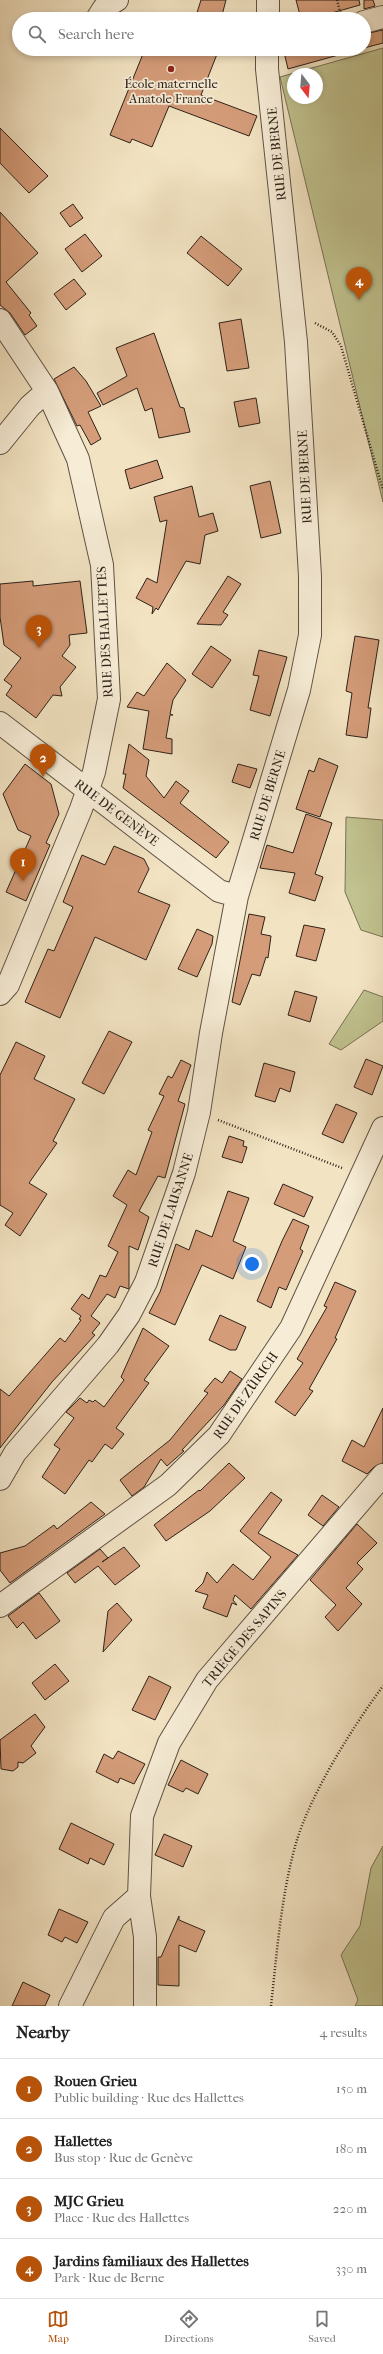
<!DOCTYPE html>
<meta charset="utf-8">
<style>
body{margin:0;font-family:"IM FELL French Canon",serif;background:#f6f6f6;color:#222}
.compass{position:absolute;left:287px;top:68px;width:36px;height:36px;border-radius:50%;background:#fff;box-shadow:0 2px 6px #0003;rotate:164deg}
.you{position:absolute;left:252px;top:1264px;width:14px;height:14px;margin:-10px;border:3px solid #fff;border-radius:50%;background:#1a73e8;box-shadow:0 0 0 6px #1a73e833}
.badge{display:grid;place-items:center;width:26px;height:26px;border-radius:50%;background:#b45309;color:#fff;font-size:13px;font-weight:700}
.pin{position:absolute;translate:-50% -33px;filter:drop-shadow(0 1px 2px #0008)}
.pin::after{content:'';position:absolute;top:21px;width:14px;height:12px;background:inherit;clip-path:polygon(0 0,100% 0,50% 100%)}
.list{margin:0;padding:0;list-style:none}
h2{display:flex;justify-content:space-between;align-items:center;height:52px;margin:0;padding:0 16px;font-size:17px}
h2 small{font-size:13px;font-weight:400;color:#767676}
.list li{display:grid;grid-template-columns:26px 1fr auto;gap:12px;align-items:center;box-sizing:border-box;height:60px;padding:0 16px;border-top:1px solid #e0e0e0}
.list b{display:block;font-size:15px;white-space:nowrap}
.list p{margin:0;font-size:13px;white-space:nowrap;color:#767676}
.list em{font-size:13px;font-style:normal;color:#767676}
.icon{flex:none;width:22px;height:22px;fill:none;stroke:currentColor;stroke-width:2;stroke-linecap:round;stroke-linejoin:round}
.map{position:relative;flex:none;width:383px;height:2006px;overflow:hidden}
.search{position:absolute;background:#fff;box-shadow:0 2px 6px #0003;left:12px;right:12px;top:12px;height:44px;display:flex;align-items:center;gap:10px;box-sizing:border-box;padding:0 14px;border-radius:22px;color:#767676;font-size:15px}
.sheet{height:292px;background:#fff}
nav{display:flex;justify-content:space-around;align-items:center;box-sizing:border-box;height:56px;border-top:1px solid #e0e0e0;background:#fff;font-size:11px;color:#767676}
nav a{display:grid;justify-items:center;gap:2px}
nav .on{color:#b45309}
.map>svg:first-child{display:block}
.green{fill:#c0c28f;stroke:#777254;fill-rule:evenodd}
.building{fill:#d49c79;stroke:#2e221a}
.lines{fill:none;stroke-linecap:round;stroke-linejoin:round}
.minor-casing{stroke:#5f5244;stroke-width:24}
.path{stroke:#2e221a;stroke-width:2.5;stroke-dasharray:1 2;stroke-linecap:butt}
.minor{stroke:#f7edd7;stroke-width:22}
.poi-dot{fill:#8f2418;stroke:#f7edd7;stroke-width:1.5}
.labels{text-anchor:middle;stroke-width:3.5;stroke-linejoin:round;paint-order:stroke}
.poi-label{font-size:13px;fill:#2e221a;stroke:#f7edd7}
.street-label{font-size:13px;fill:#2e221a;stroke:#f7edd7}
</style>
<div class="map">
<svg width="383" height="2006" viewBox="0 0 383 2006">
<rect width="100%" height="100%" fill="#f2e3c2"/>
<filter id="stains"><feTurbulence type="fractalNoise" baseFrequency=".005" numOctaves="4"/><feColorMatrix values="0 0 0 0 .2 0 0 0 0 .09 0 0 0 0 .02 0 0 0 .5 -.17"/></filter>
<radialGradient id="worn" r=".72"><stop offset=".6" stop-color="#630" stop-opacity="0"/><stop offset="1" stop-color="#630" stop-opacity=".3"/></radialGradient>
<path class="green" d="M383 48V502L280 77ZM293 74H317V98H293Z
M346 817 383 820V937L361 930 345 892Z
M364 990 383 997V1021L341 1050 329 1044Z
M383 1846V2006H355L358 2000 341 1955 360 1926 371 1868Z"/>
<path class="building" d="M201 0H226L221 19H195Z
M296 0H359L360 5 328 14 329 19H301Z
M364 0H373L375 6 364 9Z
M383 30V43L364 48V34Z
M145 49H219L201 95 257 116 249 136 169 106 152 147 132 139 130 143 110 135Z
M294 49H341L342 54 288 69 284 52Z
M0 128 48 176 29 193 0 163Z
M73 204 83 218 70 227 60 213Z
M0 212 38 253 6 282 31 313 29 315 37 326 25 335 10 313 0 305Z
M85 234 102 256 82 272 65 249Z
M201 236 242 269 228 286 187 253Z
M74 279 86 294 66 310 54 294Z
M241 319 249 368 227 371 219 323Z
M154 333 180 407 184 408 190 432 159 438 152 408 145 411 137 388 103 405 97 393 127 376 116 348Z
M74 367 86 381 101 406 88 412 101 439 91 445 80 425 77 426 54 379Z
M256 398 260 423 239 427 234 402Z
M157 460 163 478 130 489 125 470Z
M270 481 281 533 261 538 250 486Z
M192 486 199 517 213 513 218 531 205 535 200 564 186 561 158 610 156 608 152 614 153 607 136 598 147 578 157 583 167 520 160 522 154 497Z
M228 576 241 584 223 612 228 615 221 625 197 624Z
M33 581V586L80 581 87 633 69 635 70 645 62 656 76 667 60 687 62 696 53 695 36 718 6 695 12 686 4 680 21 658 4 645 0 617V584Z
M355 636 379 640 368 708H371L367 738 346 735 352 693 346 691Z
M211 646 231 660 212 688 192 674Z
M259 650 287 657 270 716 250 710 259 676 253 675Z
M167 663 186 680 173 700 170 714 173 715H170L166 738 172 739V754L143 749 149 711 127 707 137 692 144 696Z
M129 744 149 760 146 776 164 798 176 781 189 791 180 803 229 842 216 858 123 788 126 774H123Z
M319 758 338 766 320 817 296 809 309 770 314 772Z
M25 764 51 784 59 814 46 843 50 845 26 901 6 892 31 836 18 830 3 794Z
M238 764 257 769 250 788 232 782Z
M306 814 332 823 315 874 323 877 315 901 289 893 295 873 260 868 267 845 293 853Z
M114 846 144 859 149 869 138 892 170 905 146 960 95 937 60 1018 25 1002 48 949 54 951 73 907 63 902 82 855 105 865Z
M249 914 265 917 261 934 271 936 268 958 266 957 260 976 252 974 240 1005 232 1002Z
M304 925 325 929 316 961 296 956Z
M197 929 213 936 212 944 197 977 178 969Z
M295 991 317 997 310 1022 288 1015Z
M109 1031 132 1042 104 1094 82 1083Z
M16 1042 45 1056 34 1079 75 1099 53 1141 57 1143 29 1183 47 1194 20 1236 5 1225 13 1213 0 1205V1075Z
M366 1059 383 1066 372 1095 354 1087Z
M181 1060 191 1065 178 1101 185 1104 165 1178 158 1176 139 1211 149 1217 138 1250 129 1246V1289L120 1286 115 1298 107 1294 91 1316 100 1323 92 1333 95 1335 52 1382 0 1448V1389L9 1396 60 1338 65 1342 81 1320 79 1319 81 1316 71 1309 82 1294 89 1299 100 1275 106 1277 118 1252 108 1246 127 1205 113 1196 128 1170 136 1175 152 1132 148 1130 164 1096 159 1094 168 1076 172 1078Z
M264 1063 295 1072 290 1092 280 1088 275 1102 255 1096Z
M336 1104 357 1113 343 1143 322 1134Z
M229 1136 244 1141 243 1146 247 1147 242 1163 222 1157Z
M283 1184 313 1197 304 1217 274 1204Z
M228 1191 249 1198 233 1241 246 1247 233 1279 202 1265 175 1325 149 1313 160 1292 176 1244 189 1250 196 1230 212 1237Z
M293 1219 309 1226 300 1249 303 1251 286 1290 279 1287 271 1308 257 1301 282 1241Z
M335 1282 356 1291 335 1338 337 1339 309 1389 313 1391 295 1416 275 1402 303 1363 297 1359 327 1307 324 1306Z
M220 1315 246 1327 236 1350H230L209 1340Z
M143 1328 169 1346 144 1380 149 1383 116 1428 124 1434 112 1449 105 1444 92 1462 89 1460 65 1494 42 1477 60 1449 54 1445 74 1418 66 1412 80 1398 87 1403 89 1400 93 1402 95 1400 104 1407 124 1380 121 1377Z
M230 1371 242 1379 224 1405 182 1450 184 1451 167 1466 161 1459 144 1487 132 1496 120 1480 170 1440 208 1393 204 1391 215 1378 222 1383Z
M383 1408V1463L374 1467 367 1474 342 1461 352 1440 364 1447Z
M229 1463 245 1478 210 1511 166 1541 154 1525 199 1490 200 1491Z
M271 1492 282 1500 258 1533 298 1555 251 1609 235 1595 233 1600 237 1605 232 1603 227 1617 203 1608 208 1595 195 1591 203 1583 207 1572 217 1583 233 1564 253 1580 271 1557 240 1531Z
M322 1495 339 1507 323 1526 308 1515Z
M91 1502 105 1514 10 1583 0 1570V1553L25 1546 54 1525 57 1529Z
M357 1524 377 1543 357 1563 363 1569 346 1588 362 1604 338 1631 325 1617 336 1605 310 1580Z
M124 1547 140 1566 115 1585 98 1566 75 1583 67 1573 100 1549 108 1558 102 1562Z
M39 1593 60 1621 36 1639 23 1622 17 1628 8 1616Z
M117 1603 132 1620 103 1652 108 1611Z
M55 1664 69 1681 45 1700 32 1683Z
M149 1676 171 1687 155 1720 132 1710Z
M35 1714 45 1727 31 1746 36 1753 23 1763 18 1762V1767L13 1771 1 1769 0 1740Z
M118 1751 145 1764 134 1784 120 1778 118 1783 96 1772 104 1754 113 1759Z
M181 1760 208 1774 198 1794 186 1788 183 1792 168 1785Z
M71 1823 114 1844 104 1865 90 1858 88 1864 59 1849Z
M164 1834 192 1846 183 1867 155 1855Z
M59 1909 88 1922 77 1943 65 1937 62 1942 48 1935Z
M179 1916V1920L205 1931 196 1952 179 1945V1986L158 1985V1957H161Z
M23 1982 50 1995 45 2006H12Z"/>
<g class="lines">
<g class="minor-casing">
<path id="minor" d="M97 19 104 8 117 0
M268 19V0
M364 22 383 17
M0 320 47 391 78 459 102 565 109 699 94 772 81 809 8 985 0 994
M0 443 30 406 47 391
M0 723 219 891 237 896
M0 1479 15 1453 108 1345 129 1315 146 1282 184 1173 199 1112 211 1033 237 896 299 690 310 635V576L296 342 267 69V49
M0 1606 168 1485 219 1435 291 1328 383 1128
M70 2006 114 1918 139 1896
M145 2006V1937L139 1896 142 1816 169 1743 207 1680 383 1475"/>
</g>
<path class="path" d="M337 0 342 19
M315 323 332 332 341 346 383 490
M218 1120 342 1168
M271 2006C277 1952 281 1896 296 1843 311 1793 352 1728 383 1686"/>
<use href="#minor" class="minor"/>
</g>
<circle class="poi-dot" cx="171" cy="69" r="4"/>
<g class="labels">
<g class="poi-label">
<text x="171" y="88">École maternelle<tspan x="171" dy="15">Anatole France</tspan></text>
</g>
<g class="street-label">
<text transform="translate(276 154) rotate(-96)" y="5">RUE DE BERNE</text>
<text transform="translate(304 477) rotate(-93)" y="5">RUE DE BERNE</text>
<text transform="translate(104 632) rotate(-93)" y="5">RUE DES HALLETTES</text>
<text transform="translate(267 795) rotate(-73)" y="5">RUE DE BERNE</text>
<text transform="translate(117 812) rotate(37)" y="5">RUE DE GENÈVE</text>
<text transform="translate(170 1210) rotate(-72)" y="5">RUE DE LAUSANNE</text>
<text transform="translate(245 1395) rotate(-55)" y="5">RUE DE ZÜRICH</text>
<text transform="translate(244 1638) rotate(-50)" y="5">TRIÈGE DES SAPINS</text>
</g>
</g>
<rect width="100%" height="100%" filter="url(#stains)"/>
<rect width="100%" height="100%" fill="url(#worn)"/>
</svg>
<svg class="compass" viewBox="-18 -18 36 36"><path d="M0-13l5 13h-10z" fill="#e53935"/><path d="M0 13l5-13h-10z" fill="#767676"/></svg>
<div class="you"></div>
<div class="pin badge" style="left:23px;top:881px">1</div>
<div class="pin badge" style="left:43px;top:777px">2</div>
<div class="pin badge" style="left:39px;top:648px">3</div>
<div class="pin badge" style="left:359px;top:300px">4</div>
<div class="search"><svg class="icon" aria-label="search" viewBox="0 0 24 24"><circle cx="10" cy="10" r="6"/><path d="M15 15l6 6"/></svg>Search here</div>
</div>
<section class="sheet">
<h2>Nearby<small>4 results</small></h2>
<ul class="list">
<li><span class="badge">1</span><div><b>Rouen Grieu</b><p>Public building · Rue des Hallettes</p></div><em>150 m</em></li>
<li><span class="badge">2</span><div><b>Hallettes</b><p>Bus stop · Rue de Genève</p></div><em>180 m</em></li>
<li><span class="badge">3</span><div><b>MJC Grieu</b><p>Place · Rue des Hallettes</p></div><em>220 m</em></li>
<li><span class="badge">4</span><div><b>Jardins familiaux des Hallettes</b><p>Park · Rue de Berne</p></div><em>330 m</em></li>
</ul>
</section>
<nav>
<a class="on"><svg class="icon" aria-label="map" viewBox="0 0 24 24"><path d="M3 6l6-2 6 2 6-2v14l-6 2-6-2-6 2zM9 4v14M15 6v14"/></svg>Map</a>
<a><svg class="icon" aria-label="directions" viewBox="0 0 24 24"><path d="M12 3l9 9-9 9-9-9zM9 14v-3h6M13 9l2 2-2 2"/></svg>Directions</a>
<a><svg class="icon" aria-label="saved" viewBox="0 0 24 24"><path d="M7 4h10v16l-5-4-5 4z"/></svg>Saved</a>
</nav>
